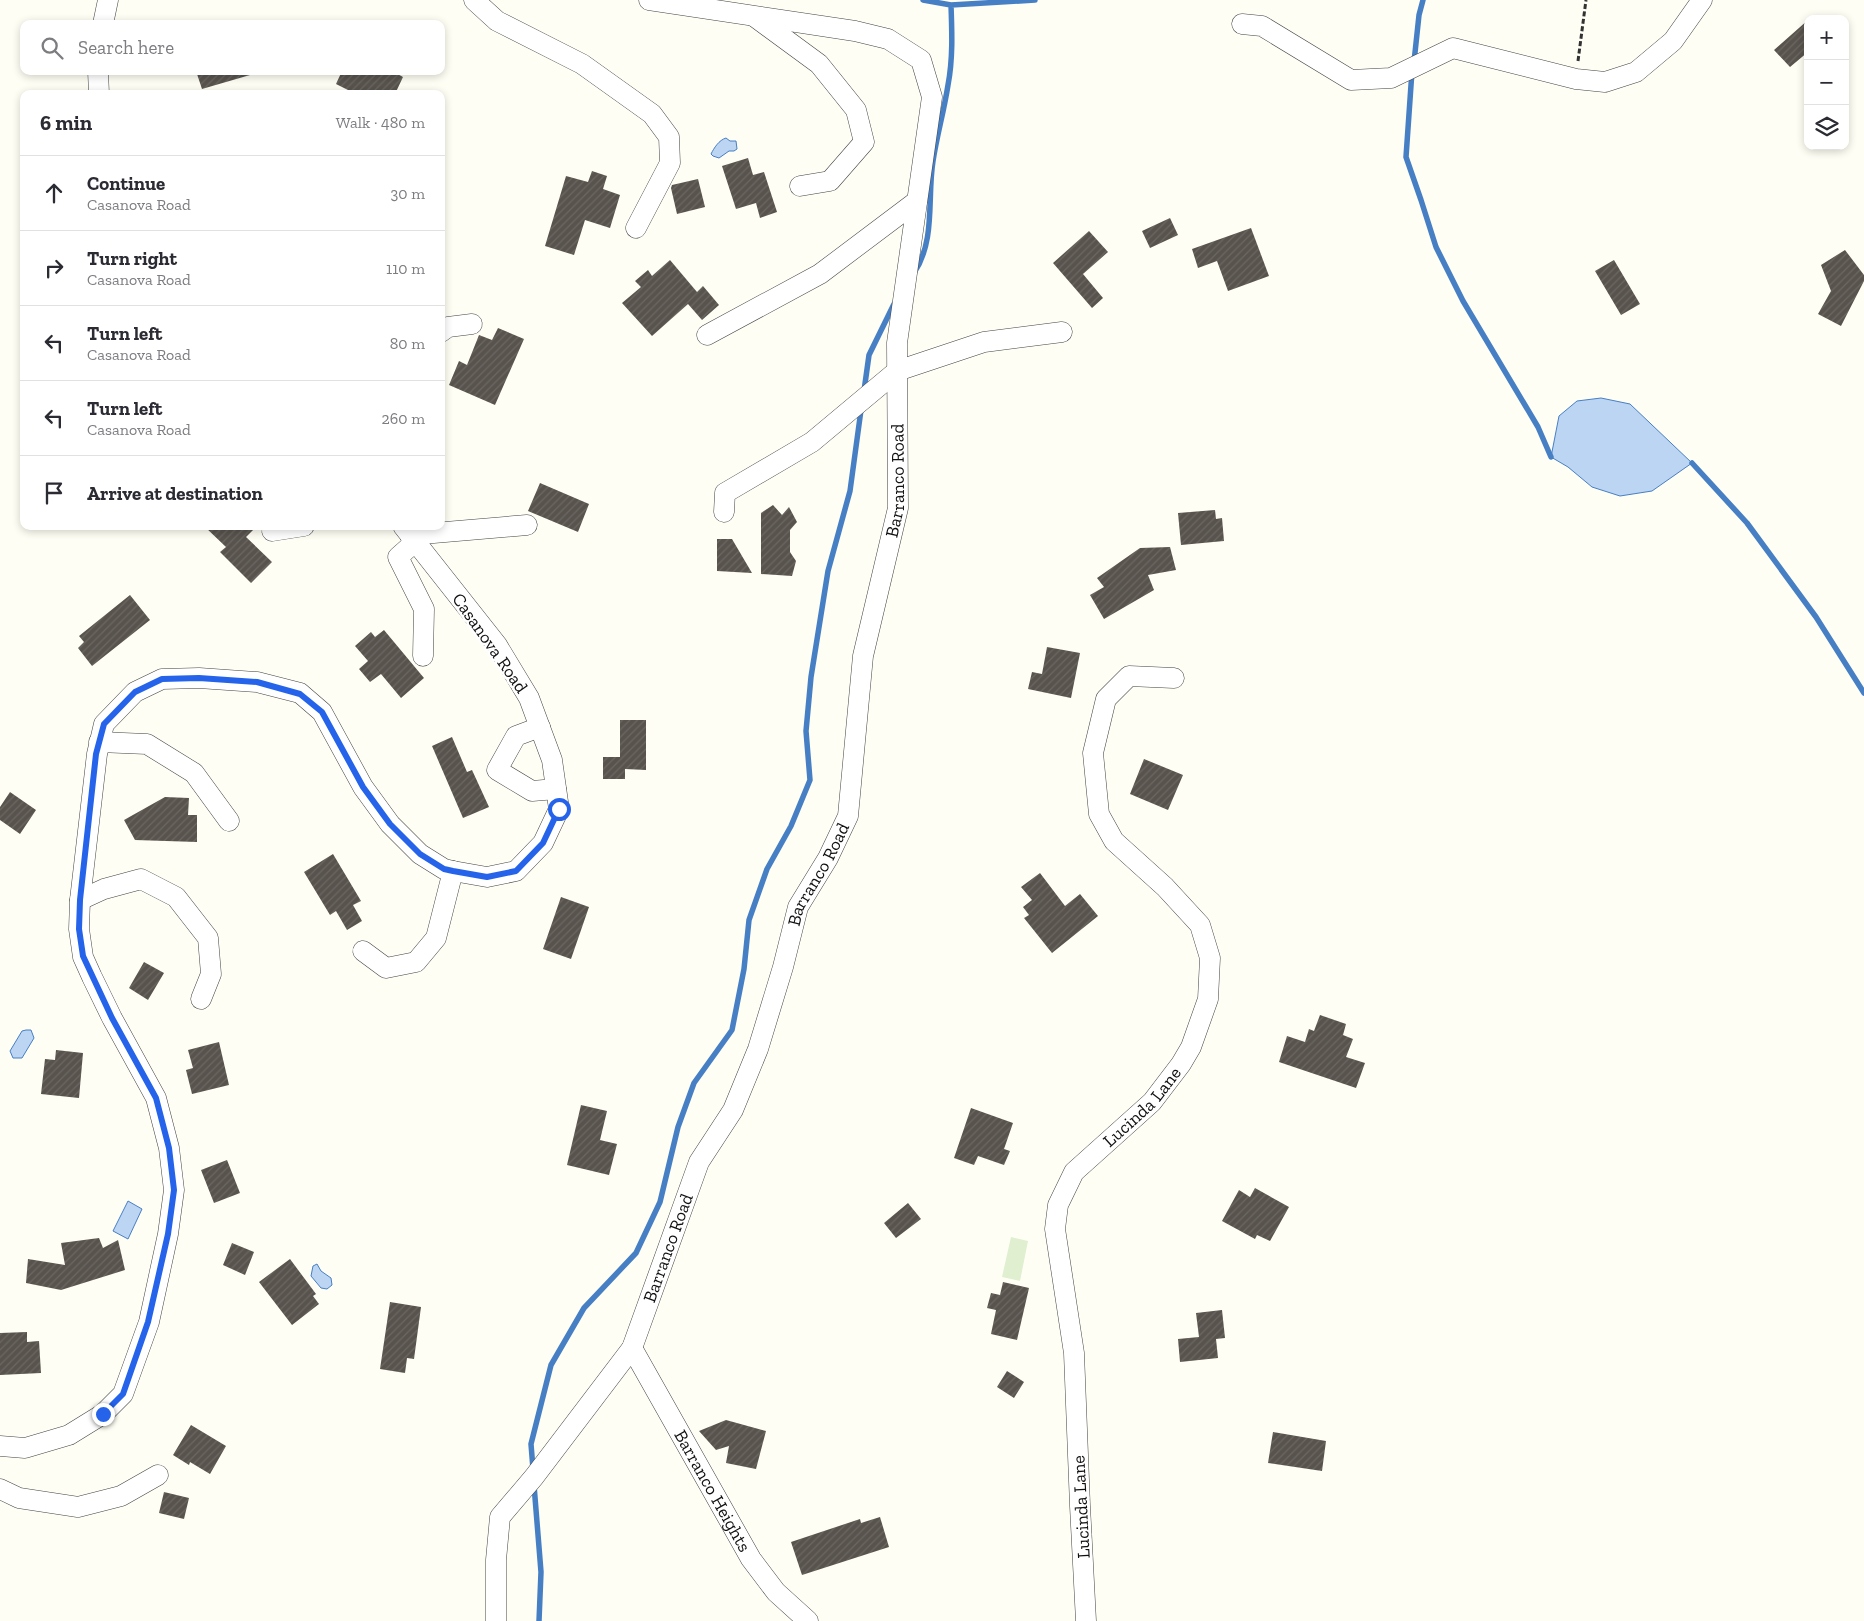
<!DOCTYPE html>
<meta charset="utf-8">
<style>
body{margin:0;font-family:"Zilla Slab",serif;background:#f7f7f7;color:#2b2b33}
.controls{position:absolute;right:15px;top:15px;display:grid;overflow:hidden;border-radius:10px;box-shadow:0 2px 8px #0003}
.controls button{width:45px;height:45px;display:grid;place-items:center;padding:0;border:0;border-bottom:1px solid #e1e1e2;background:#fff;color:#2b2b33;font:25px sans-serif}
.stop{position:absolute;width:15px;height:15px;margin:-11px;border:4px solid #2563eb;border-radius:50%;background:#fff}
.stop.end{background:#2563eb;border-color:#fff;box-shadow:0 1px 5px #0008}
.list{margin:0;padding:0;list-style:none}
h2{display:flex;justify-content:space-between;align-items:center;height:65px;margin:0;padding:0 20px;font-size:21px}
h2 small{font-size:16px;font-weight:400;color:#7c7c81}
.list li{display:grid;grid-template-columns:32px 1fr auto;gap:15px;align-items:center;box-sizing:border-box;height:75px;padding:0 20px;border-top:1px solid #e1e1e2}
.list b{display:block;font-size:19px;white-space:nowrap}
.list p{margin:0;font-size:16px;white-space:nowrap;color:#7c7c81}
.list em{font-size:16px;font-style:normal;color:#7c7c81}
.icon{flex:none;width:28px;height:28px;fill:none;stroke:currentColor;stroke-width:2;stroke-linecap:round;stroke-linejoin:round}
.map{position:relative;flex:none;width:1864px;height:1621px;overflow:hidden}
.search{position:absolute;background:#fff;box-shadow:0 2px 8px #0003;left:20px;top:20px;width:425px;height:55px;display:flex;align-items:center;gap:12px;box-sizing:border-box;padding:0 18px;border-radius:10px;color:#7c7c81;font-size:19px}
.panel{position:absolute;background:#fff;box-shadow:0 2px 8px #0003;left:20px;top:90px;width:425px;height:440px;border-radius:10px}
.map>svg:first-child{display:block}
.pitch{fill:#dfefd0}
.water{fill:#bbd5f3;stroke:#477fc5}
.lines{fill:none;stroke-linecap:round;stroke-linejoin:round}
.stream{stroke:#477fc5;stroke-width:5.5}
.building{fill:url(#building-hatch)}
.minor-casing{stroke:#434343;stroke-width:21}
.path{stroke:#323232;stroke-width:3;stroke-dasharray:5 2.5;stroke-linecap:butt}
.minor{stroke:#fff;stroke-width:20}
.route{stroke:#2563eb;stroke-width:6}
.labels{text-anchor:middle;stroke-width:5;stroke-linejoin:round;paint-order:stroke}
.street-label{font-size:18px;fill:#101010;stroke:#fff}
</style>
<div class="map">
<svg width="1864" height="1621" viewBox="0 0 1864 1621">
<defs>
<pattern id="building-hatch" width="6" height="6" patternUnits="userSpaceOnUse" patternTransform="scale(1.25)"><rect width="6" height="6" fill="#58534d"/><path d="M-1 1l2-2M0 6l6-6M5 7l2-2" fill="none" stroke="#6b6762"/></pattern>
</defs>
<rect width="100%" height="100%" fill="#fefef4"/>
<path class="pitch" d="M1011 1237 1028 1241 1020 1281 1002 1277Z"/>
<path class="water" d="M726 138 730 141H736L737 149 734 151H729L719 158 713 156 711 154C714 148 719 140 726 138Z
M1601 398 1630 404 1692 463 1652 491 1620 496 1592 487 1568 467 1551 457 1559 416 1577 401Z
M26 1030H31L34 1038 22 1058H13L10 1051 22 1031Z
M128 1201 142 1209 128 1239 113 1231Z
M317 1264 321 1271 331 1278 332 1285 327 1289 321 1288 311 1276 313 1266Z"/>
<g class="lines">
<path class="stream" d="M923 0 951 5 1035 0
M1414 62 1419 15 1423 0
M1412 71 1406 157 1421 200 1436 247 1463 301 1538 427 1551 457
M914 273C936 240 927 198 933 161 937 135 944 111 948 85 953 59 952 32 951 5
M864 391 869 355 894 304
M1692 463 1747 523 1816 617 1864 693
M533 1469 531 1444 551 1365 584 1308 636 1253 660 1202 678 1127 694 1083 732 1030 744 969 749 920 767 869 791 826 810 780 806 731 811 677 828 571 850 491 861 410
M534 1485 541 1572 539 1621"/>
</g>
<path class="building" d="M1808 20V52L1790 67 1774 50Z
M196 71H249L250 75 202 89Z
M342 71H392L403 77 395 94H356L336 84Z
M748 158 753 175 764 172 777 212 760 218 756 203 736 209 722 166Z
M592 171 607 176 603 189 620 195 610 228 585 220 574 255 545 246 566 176 588 182Z
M698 179 705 207 677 214 671 188 672 185Z
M1170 218 1178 235 1150 248 1142 231Z
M1251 228 1269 276 1228 291 1217 261 1198 268 1192 249Z
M1089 231 1108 252 1083 274 1103 298 1092 308 1053 263Z
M1845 250 1864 275V281L1841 326 1818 314 1831 291 1821 265Z
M670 260 697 292 703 286 719 305 702 320 688 304 652 336 622 303 641 287 635 281 648 270 652 276Z
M1614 260 1640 304 1621 315 1595 271Z
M498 328 524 339 495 405 449 385 459 361 467 365 479 335 492 340Z
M540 483 589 504 578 532 528 511Z
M773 505 782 515 789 507 797 522 790 530V552L796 561 792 576 761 574V513Z
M1215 510 1216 519 1222 518 1224 541 1181 545 1178 513Z
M204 526H257L246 537 272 562 251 583 220 552 226 547Z
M717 539H732L752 573 717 571Z
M1170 547 1176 570 1148 575 1154 590 1104 619 1090 595 1104 587 1097 578 1140 548Z
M130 595 150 620 92 666 78 648 84 642 79 636Z
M384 630 424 678 401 698 381 674 370 682 359 669 368 661 355 646 371 632 375 637Z
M1047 647 1080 653 1071 698 1028 689 1032 672 1042 674Z
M620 720H646V770L625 769V779H603V757H620Z
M452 737 467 772 472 770 489 807 463 818 432 746Z
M1144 759 1183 775 1168 810 1130 794Z
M10 792 36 810 20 834 0 820V807Z
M165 797 189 798 188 815H197V842L135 840 124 820Z
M333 854 361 901 353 905 362 921 347 930 336 911 330 915 304 872Z
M1040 873 1065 906 1080 894 1098 916 1052 953 1024 918 1029 915 1023 907 1032 900 1021 887Z
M561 897 589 907 571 959 543 949Z
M144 962 164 973 148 1000 129 988Z
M1320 1015 1346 1024 1343 1035 1353 1039 1346 1057 1365 1063 1356 1088 1279 1062 1287 1036 1305 1042 1309 1029 1314 1031Z
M219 1042 229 1085 192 1094 186 1070 193 1068 188 1050Z
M56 1050 83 1053 79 1098 41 1094 45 1059 55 1060Z
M581 1105 607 1111 600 1140 617 1144 609 1175 567 1165Z
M971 1108 1013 1123 1004 1149 1010 1151 1004 1165 978 1156 974 1165 954 1158Z
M227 1160 240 1193 214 1203 201 1170Z
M1255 1188 1289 1207 1270 1241 1257 1235 1255 1239 1222 1221 1239 1190 1250 1197Z
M908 1203 921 1219 896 1238 884 1223Z
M99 1238 103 1248 118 1240 125 1270 61 1290 26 1283 28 1259 65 1265 61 1243Z
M232 1243 254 1252 245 1275 223 1265Z
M290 1259 316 1294 313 1296 319 1304 292 1325 259 1282Z
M1003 1282 1029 1288 1017 1340 991 1334 996 1310 987 1308 991 1293 1000 1295Z
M390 1302 421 1307 414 1359 407 1358 405 1373 380 1369Z
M1222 1310 1225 1338 1216 1339 1218 1358 1180 1362 1178 1339 1199 1337 1196 1313Z
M27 1332V1342L39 1341 41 1373 0 1375V1333Z
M1007 1371 1024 1382 1014 1398 997 1387Z
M726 1420 766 1431 756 1469 726 1463 729 1446 716 1450 699 1431Z
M191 1425 226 1446 210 1474 190 1462 189 1465 173 1455Z
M1273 1432 1326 1441 1322 1471 1268 1463Z
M164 1492 189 1498 184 1519 159 1513Z
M880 1517 889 1547 802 1575 791 1542 860 1519 861 1523Z"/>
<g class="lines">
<g class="minor-casing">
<g id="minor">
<path d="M474 0 497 21 582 64 652 114 669 137 670 163 636 228"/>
<path d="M755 17 819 64 856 110 864 142 830 181 800 186"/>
<path d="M103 24 108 0"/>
<path d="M1242 24 1262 26 1351 80 1391 78 1453 48 1576 79 1605 82 1636 72 1673 41 1702 0"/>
<path d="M98 71 99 94"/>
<path d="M441 332 448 327 472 324"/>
<path d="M707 335 820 274 917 201"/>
<path d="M724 512 725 493 812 442 897 371 984 342 1062 332"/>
<path d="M272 531 304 526"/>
<path d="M410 535 527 525"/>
<path d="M415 542 398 557 424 609 423 656"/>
<path d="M540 727 516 736 497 770 532 791 556 789"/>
<path d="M99 742 147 744 194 773 229 821"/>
<path d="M80 900 104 889 141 879 176 897 208 938 211 974 201 999"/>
<path d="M363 951 386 968 416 962 436 938 453 871"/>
<path id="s1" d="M632 1348 751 1559 776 1592 808 1621"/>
<path d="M0 1446 25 1448 69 1435 103 1414 123 1394 149 1322 168 1234 174 1190 169 1148 156 1098 112 1018 92 977 83 957 79 929 80 900 97 754 104 724 135 692 162 679 199 678 257 682 300 693 322 712 363 787 390 824 420 854 444 869 453 871 487 877 516 871 543 843 559 809 552 760 529 698 497 645 403 526"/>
<path d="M0 1489 19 1498 78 1507 121 1496 158 1475"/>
<path id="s2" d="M496 1621V1560L500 1517 534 1477 632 1348 699 1162 733 1110 758 1049 783 967 798 907 828 858 848 816 863 656 898 508 897 343 932 97 921 60 888 39 855 31 649 0"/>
<path id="s3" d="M1086 1621 1080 1506 1074 1353 1055 1229 1058 1205 1074 1172 1152 1102 1181 1064 1191 1047 1208 999 1210 958 1200 925 1165 887 1114 841 1099 814 1093 753 1106 699 1129 676 1174 678"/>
</g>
</g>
<path class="path" d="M1578 61 1586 0"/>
<use href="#minor" class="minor"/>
</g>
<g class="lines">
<path class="route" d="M103 1414 123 1394 148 1322 168 1234 174 1190 169 1148 156 1098 112 1018 83 956 79 929 80 900 96 754 104 724 135 692 162 679 199 678 257 682 300 694 322 712 363 787 390 824 420 854 444 869 453 871 487 877 516 871 543 843 559 809"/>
</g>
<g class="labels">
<g class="street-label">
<text dy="6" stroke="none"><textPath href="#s2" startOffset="1236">Barranco Road</textPath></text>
<text transform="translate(490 643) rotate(55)" y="6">Casanova Road</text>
<text dy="6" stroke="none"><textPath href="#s2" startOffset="830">Barranco Road</textPath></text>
<text dy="6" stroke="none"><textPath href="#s3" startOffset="549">Lucinda Lane</textPath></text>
<text dy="6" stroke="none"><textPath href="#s2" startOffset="425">Barranco Road</textPath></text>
<text dy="6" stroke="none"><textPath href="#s1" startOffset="164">Barranco Heights</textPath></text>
<text transform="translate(1081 1507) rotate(-93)" y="6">Lucinda Lane</text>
</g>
</g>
</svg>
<div class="controls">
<button>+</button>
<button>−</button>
<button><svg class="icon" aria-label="layers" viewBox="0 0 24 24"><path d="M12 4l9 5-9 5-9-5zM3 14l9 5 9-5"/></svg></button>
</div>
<div class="stop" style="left:559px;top:809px"></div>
<div class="stop end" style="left:103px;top:1414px"></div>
<div class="search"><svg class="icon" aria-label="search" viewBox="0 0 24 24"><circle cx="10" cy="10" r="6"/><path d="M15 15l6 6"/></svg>Search here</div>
<section class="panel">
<h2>6 min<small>Walk · 480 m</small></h2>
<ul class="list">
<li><svg class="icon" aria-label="ahead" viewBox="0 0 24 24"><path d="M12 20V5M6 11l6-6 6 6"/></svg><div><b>Continue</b><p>Casanova Road</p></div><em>30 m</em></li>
<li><svg class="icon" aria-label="right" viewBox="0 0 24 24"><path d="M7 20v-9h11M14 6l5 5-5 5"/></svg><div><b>Turn right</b><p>Casanova Road</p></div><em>110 m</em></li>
<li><svg class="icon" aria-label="left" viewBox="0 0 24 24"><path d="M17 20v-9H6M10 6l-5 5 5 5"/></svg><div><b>Turn left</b><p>Casanova Road</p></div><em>80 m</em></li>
<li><svg class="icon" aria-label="left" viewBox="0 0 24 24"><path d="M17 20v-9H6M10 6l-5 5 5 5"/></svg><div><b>Turn left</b><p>Casanova Road</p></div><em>260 m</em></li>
<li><svg class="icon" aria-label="arrive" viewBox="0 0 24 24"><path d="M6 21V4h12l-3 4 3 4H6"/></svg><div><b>Arrive at destination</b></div></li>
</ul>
</section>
</div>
